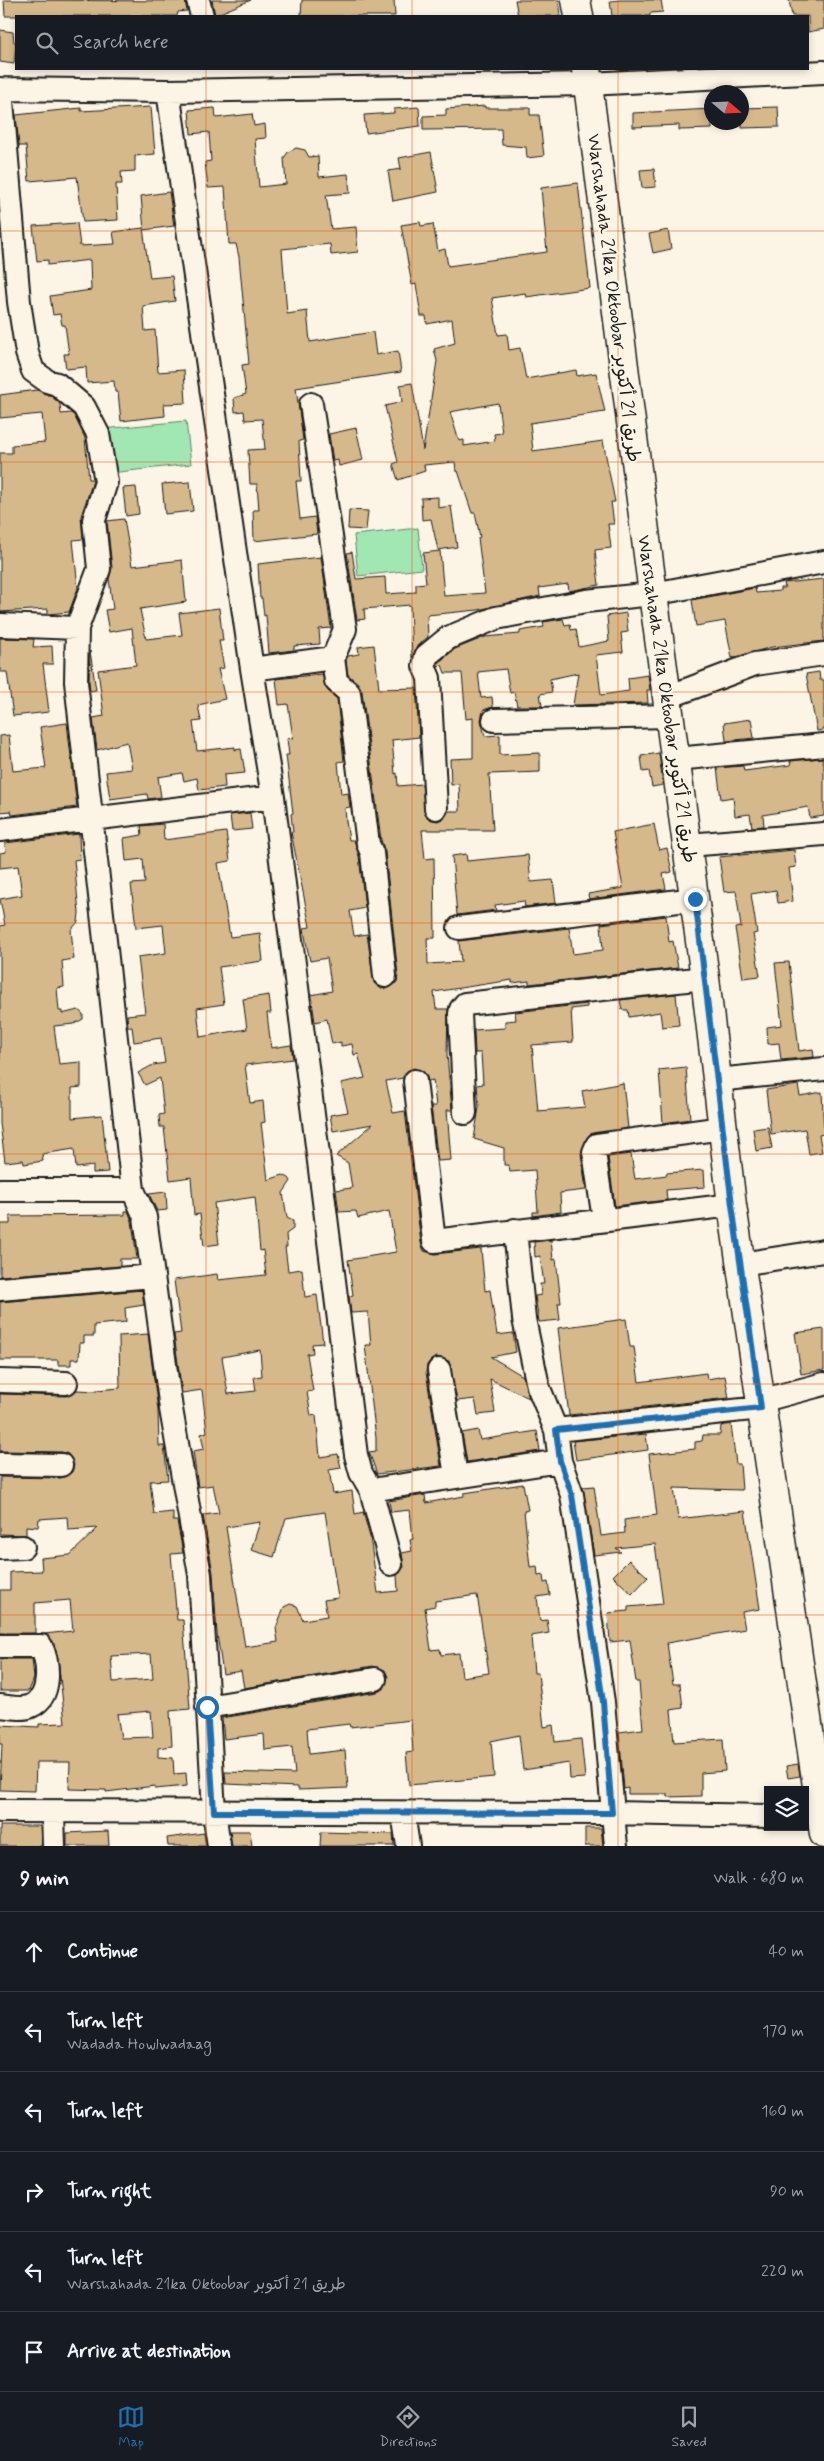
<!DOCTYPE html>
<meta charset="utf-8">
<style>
body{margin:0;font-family:Mynerve,"Playpen Sans Arabic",sans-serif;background:#242831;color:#f1f3f6}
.controls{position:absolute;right:15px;bottom:15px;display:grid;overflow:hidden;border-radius:0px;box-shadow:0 2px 8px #0003}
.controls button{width:45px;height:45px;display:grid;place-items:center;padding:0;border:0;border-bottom:1px solid #363941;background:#171b24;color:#f1f3f6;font:25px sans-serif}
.compass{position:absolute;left:704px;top:85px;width:45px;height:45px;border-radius:50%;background:#171b24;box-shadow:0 2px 8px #0003;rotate:109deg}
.stop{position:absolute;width:15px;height:15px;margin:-11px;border:4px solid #1f6fb2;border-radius:50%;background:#fff}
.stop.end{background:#1f6fb2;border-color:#fff;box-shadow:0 1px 5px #0008}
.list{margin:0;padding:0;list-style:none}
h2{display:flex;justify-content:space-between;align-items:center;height:65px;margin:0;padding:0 20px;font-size:21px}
h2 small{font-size:16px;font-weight:400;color:#9ea1a6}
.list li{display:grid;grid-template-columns:32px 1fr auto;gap:15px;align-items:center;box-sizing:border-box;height:80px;padding:0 20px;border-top:1px solid #363941}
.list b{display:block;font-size:19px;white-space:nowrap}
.list p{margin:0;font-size:16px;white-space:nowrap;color:#9ea1a6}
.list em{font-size:16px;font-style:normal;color:#9ea1a6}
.icon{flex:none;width:28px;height:28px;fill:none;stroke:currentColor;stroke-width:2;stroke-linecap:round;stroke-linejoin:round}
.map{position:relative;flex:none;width:824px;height:1846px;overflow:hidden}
.search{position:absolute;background:#171b24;box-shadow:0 2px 8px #0003;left:15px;right:15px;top:15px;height:55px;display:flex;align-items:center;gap:12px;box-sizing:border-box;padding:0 18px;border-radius:0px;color:#9ea1a6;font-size:19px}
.sheet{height:545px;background:#171b24}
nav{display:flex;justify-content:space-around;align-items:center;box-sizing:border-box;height:70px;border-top:1px solid #363941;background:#171b24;font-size:14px;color:#9ea1a6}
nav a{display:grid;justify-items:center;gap:2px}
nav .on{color:#1f6fb2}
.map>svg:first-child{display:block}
.green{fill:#a1e7b3;stroke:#5e8268}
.building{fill:#d6b98a;stroke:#1c1c1c;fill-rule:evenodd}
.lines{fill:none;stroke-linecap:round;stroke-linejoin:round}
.minor-casing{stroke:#1c1c1c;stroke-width:26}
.major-casing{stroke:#1c1c1c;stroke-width:31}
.minor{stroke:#fcf5e5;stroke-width:22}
.major{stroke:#fcf5e5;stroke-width:28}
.route{stroke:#1f6fb2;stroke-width:6}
.grid{fill:none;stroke:#e8590c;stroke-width:1;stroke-opacity:0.55}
.labels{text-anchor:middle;stroke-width:4.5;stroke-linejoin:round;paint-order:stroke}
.street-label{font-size:19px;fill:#1c1c1c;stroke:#fcf5e5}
</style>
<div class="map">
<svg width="824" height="1846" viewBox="0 0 824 1846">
<rect width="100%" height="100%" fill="#fcf5e5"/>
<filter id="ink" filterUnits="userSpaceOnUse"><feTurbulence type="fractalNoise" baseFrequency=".02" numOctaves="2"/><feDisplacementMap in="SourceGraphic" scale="10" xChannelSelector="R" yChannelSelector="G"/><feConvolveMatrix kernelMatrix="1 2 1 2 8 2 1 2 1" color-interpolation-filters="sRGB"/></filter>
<g filter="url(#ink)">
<path class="green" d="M186 421 191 464 110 473 102 429Z
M418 528 422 569 358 576 354 535Z"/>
<path class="building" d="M4 0 185 1 187 11 178 12 177 16H5Z
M212 0H251L215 15Z
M302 0H394L395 16H301Z
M515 0H559L561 16H518Z
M621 0H661L663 12 650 13V16H612L610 1Z
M789 0H824V29L808 32V16H792Z
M0 30 13 32 14 42 16 43 14 64 0 62Z
M485 106V108H530V115H539L544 156 527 158 526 147 502 145 501 129 423 130V116L446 115V109Z
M151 107 155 154 135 156V171L121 172 122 184H116L118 220 83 222 77 177 29 181 26 146H19L16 115 81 108V111Z
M419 107 420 126 366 133 364 115 394 113V109Z
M778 107 779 127 742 128V108Z
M215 108 216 118 252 114 254 126 265 124 266 138 255 139 259 187 286 184 284 158 288 152 296 148 305 150 309 157 318 156 319 177 348 174 350 193 326 195 331 229 356 227 358 252 331 255 330 244 282 249 287 314 307 311 310 342 373 332 376 355 398 351 401 372 296 388 303 440 299 441 301 481H296L300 519 315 517 317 534 254 541 253 510H259L257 484H250L248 450 265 449 262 419 245 420 244 411 235 412 234 398 246 394 242 365 249 364 239 257 236 244H229L225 187 208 188 205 162 211 161 209 132 191 134 189 110Z
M712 109V129L679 130V125L633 127V113Z
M431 152 438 192 393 201 388 171 401 169 399 158Z
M654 169 656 187 642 188 640 170Z
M578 183 590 288 526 297 525 293 492 298 498 335 507 334 509 350 520 348 526 379 576 370 577 376 596 373 605 412 530 423 533 451 603 441 615 502H611L614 524H608L611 548 595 550 599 585 569 591 568 584 539 588 540 596 478 610 427 615 428 637 417 646 412 658 410 605 364 609 365 619 357 620 347 553 352 552 356 579 385 577 386 594 416 592V584L426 583 423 553 440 551 444 596 485 593 478 538 480 537 475 513H472L458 471H456L455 462 424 465 425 471 398 480 393 464 398 462 385 406 402 402 400 385 412 383 423 450 437 361 434 349 455 343 452 319 427 324 426 316H421L416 284 412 285 401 225 420 222 421 226 433 224 438 251 445 249 448 266 547 252 541 188ZM498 403 502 433 494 434 495 441 464 446V440L459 441 450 412Z
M169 192 174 226 144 230 141 196Z
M77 223 80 246 115 244 113 232 143 228 150 278 172 276 175 301 143 306 145 331 155 330 158 372 184 370 186 403 164 404 165 416 121 421 118 392H115L114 381 87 383 86 367 66 369 64 354H69L65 325H62L60 314 53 315 50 296 91 290 90 260 48 265V260L37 261 33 226Z
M668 230 671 249 653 253 649 234Z
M37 390 51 396 60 404 61 414 71 413 74 415 85 438 89 479H92L93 481 81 516 83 539 73 540 78 588 69 612 48 614V609L0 612V453H12V445L45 442 42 414 0 418V395Z
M356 428 363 460 339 466 338 460 333 461 329 434Z
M190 482 193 511 165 514 162 484Z
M136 487 139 514 126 516 123 488Z
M438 497V508L451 506 457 547 438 550 431 519 422 520 421 498Z
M349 510 368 511 366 530 348 529Z
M124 519 132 566 182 560 186 602 140 609 146 639 182 635 179 613 219 608 223 641H219L224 668 218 669 225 699 198 705 201 721 193 722 197 751 235 747V750L241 749 245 773 224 775 225 787 199 790 197 778 184 781 182 773 158 777 161 797 148 799 147 794 110 799 106 772 132 769 127 742 97 750 93 718 104 716 98 670 136 665 132 628 109 632 105 610 113 609 109 579 112 568 107 521Z
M321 557 331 628 319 629 320 644 294 646V650L269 653 266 615 264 616 262 598H260L258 564Z
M824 579V641L772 647 732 658 725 621 696 626 692 600 755 588 756 593 780 591V588H785L784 583Z
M626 613 628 632 621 633 623 652 596 655 601 695 629 691 628 678 648 675 650 690H647L648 703 573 705 578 673 550 679 552 692 540 694 542 706H517L514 692 510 693 506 669 478 672 481 698 492 697 493 707 483 710 481 720 485 736 500 735V755L540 753V772L489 774 493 830H422L425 859 434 858 435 938H427L428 964 461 962 459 941 569 928 573 954 603 950 601 924 666 916 669 942 673 941 678 968 529 984V981L512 983V980L434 992 436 1009H448L447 1055 452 1110H447L451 1160 438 1161 431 1106H436L433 1080 428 1081 426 1074 414 1068 407 1071 403 1078 386 1081 393 1113 405 1111 421 1243 424 1251 435 1254 481 1249 485 1291 490 1290 497 1335 513 1333 516 1352 491 1357 523 1376 529 1398 490 1379 495 1413 478 1415 475 1399 457 1401 449 1361 437 1357 431 1360 427 1365 426 1372 441 1466 377 1474 369 1452 376 1451V1438L365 1345H371L368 1312 351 1313 349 1296 353 1295 348 1260 396 1252 389 1211 358 1218 356 1211 339 1212 336 1190 352 1188 348 1163 336 1156 373 1124 333 1131 330 1115 348 1112 341 1083 365 1078 358 1054 354 1055 352 1044 341 1046V1042L332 1044 327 1019 315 1022 311 995 332 991 327 958 310 961 306 942 304 928 310 927 291 832H293L291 814 293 813 286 755H289L287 739 293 738 288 704 279 705 276 679 322 674 327 690 337 699 344 761 338 762 341 794 348 793 350 807 345 808 346 821 349 840H354L359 856 365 908 350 911 354 936 367 934 374 983 380 988 387 989 397 982 398 975 385 852 381 840 362 691 358 683 348 675 346 660 348 656 359 654 358 647 374 645 379 689 416 688 419 737 392 740 395 774 397 773 398 786 422 784 425 815 430 819 437 821 444 819 448 811H460L459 784 451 785 450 759 473 758V718L466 719 462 673H445L442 665 438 666V663L455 649 485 637 520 634V631L544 627 543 622 563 619 565 625 570 624 571 630 576 629 579 647 609 641 607 616Z
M0 638 34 639 33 647 52 646 53 664H43L49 712 13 716 7 672H0Z
M90 651 96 690 90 691 89 681Z
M819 672 820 680H824V730L817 731 806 674Z
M751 719 754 738 726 741 724 723Z
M67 723 77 807 12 815 11 811 0 812V736L9 735 13 771 46 768 40 727Z
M659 753 663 785 652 787 649 771 643 772 641 756Z
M822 758 824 765V816L810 818 808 807 763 815 764 826 752 827 750 814 735 816 733 797 721 799 717 768 743 766 744 771 791 765 790 761Z
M250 813 252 829 232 831 230 815Z
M163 824 164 840 226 832 230 861 218 863 230 937 260 933 263 961 219 967 224 1004 197 1008 200 1037 247 1029 243 999 269 995 271 1013H267L271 1048 291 1045 293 1059 245 1065 250 1103 263 1101 265 1122 261 1123 268 1180 283 1175 289 1178 291 1181 283 1193 287 1218 293 1221V1229L286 1234 287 1247H285L288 1271 302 1269 305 1297 317 1295 323 1343 312 1344 313 1353 307 1354 313 1391 307 1392 311 1416 316 1415 320 1457 338 1454 341 1468 329 1470 333 1494 352 1491 355 1514 363 1512 370 1537 378 1593 398 1591 397 1575 404 1567 402 1553 412 1551 410 1540 413 1539 410 1510 391 1512 389 1501 425 1495 426 1503 464 1496V1493L523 1484 528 1510 524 1511 530 1567 537 1566 538 1576 543 1575 544 1583 548 1582 550 1595 537 1597 540 1621 547 1620 549 1633 531 1636 534 1673H538L544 1727 553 1725 555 1742 581 1739 585 1778 570 1779 569 1763 523 1770 519 1735 491 1741 494 1777 409 1785 406 1753 413 1752 411 1720 350 1727 349 1724 307 1729 309 1754 345 1750 348 1788 298 1790V1787L226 1784 225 1772 295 1774 292 1747 265 1750 264 1734 224 1739 222 1718 377 1692 384 1689 388 1677 385 1670 373 1666 244 1688 241 1671 223 1674 217 1634 213 1573 203 1515 219 1513 213 1485 198 1487 193 1451 204 1449 201 1434 207 1432 202 1390 182 1393 174 1334 181 1333 174 1280 217 1274 218 1280 266 1275 263 1250 260 1251 255 1197 214 1203 219 1244 204 1246 200 1214 194 1215 191 1177 170 1180 164 1127H160L159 1115 164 1114 160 1078 145 1085 138 1073 153 1065 165 1063 161 1038 134 1042 132 1027H128L127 1015 145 1013 138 957 166 953 163 925 136 928 131 884 145 883 143 859 126 861 124 838 142 835 141 826ZM260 1350 262 1376 254 1377 256 1391 228 1394 222 1357ZM325 1512 338 1598 324 1600 327 1616 303 1620 297 1606 290 1604 284 1607 276 1628 278 1642 245 1647 226 1527 260 1522 251 1550 274 1557 286 1518ZM477 1595 489 1673 462 1677 459 1653 441 1655 440 1649 431 1650 425 1608 435 1606V1601Z
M654 824 659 850 667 848 672 872 663 874 666 889 589 899 588 894 623 888 613 832Z
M79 834 80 859 74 860 79 913 78 922 71 930 74 959 62 961 64 987 57 988 59 1011H62V1014L78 1010 83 1014V1019L74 1024 54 1026 59 1064 81 1062V1087L72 1088V1118L102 1115 108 1172 93 1173V1166L76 1168 74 1149 42 1154 43 1161 24 1164 23 1160 5 1162 0 1123V926L5 925 0 899 22 895 18 866 0 868V853L6 852 5 843Z
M794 850 796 867 789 868 793 901 778 903 776 890 751 894 757 933 753 934 760 976 743 978 735 928 741 927 736 891 724 892 719 857Z
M466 854 467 861 528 855 531 882 553 880 556 903 525 907 524 901 495 905 496 910 457 915 452 856Z
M789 962 799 1051 813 1049 814 1057 781 1060 779 1043 768 1044 767 1027 782 1025 775 963Z
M676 994 679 1025 662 1027 660 1012 629 1017 628 1010H622L620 1000Z
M587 1004V1007L571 1009 573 1042 532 1045 538 1111 585 1107 582 1091 623 1083 628 1128 589 1135 581 1153 586 1190 560 1193 561 1212 533 1216V1212H538L535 1170 510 1172 509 1165H504V1148L474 1139 479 1107 477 1085 483 1084 481 1053H475L474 1030 505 1028V1021L516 1020 515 1012Z
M686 1067 690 1119 663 1123 659 1070Z
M798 1085 800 1096 822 1092 824 1134 819 1135 822 1152 809 1154 805 1129 771 1134 766 1090Z
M768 1127 772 1148 756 1151 753 1129Z
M631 1154 635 1179 667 1175 666 1173 704 1170 705 1187 666 1190 667 1200 615 1206 608 1157Z
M166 1192 167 1210 157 1211 149 1194Z
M125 1211H128L132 1221 137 1259H120V1266L0 1276V1224H10V1216L125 1215Z
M551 1240 553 1260 556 1259 561 1303H558L560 1320 539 1322 535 1296 541 1295 540 1284H544L540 1256 535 1257 534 1242Z
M142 1290 144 1305 125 1308 126 1322 94 1325V1336H84V1343H80L79 1359H71V1365H58V1360H0V1302Z
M626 1319 630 1347H634L639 1382 706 1373 707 1379 725 1376 729 1398 569 1415 558 1328Z
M824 1329V1370L801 1374 795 1333Z
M148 1334 158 1410 159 1446H164L168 1480 150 1481 154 1514 173 1512V1521H177L183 1553 171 1554 177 1620H183L190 1709 170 1711 172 1746 158 1748V1757L173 1758 174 1774 186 1773 187 1786 155 1789V1786L106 1792V1790L69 1789 70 1762H36L35 1791 0 1790 2 1744H0V1725L39 1727V1724L65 1723 58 1658 53 1641 44 1634 73 1631 70 1600 35 1603V1633H0V1590H10V1572L42 1571 41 1558 70 1555 98 1528 68 1530 67 1517 39 1519 38 1527 26 1526V1535L0 1534V1477L61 1478 72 1472 74 1465 68 1454 62 1452 0 1451V1394L66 1396 77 1390 97 1391 96 1390 120 1388 119 1336ZM151 1654 153 1679 113 1682 111 1656ZM151 1711 153 1737 121 1738 117 1714Z
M731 1424 736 1464H740L742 1490 674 1488 678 1519 745 1511 760 1609 742 1612 745 1629 667 1643 673 1684H680L683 1708 671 1710 674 1742 723 1739 725 1771 701 1773V1796L668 1797V1794H628V1788L624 1789 619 1732 643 1729 639 1682H636L630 1640 610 1642 608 1613 628 1611V1607L663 1604 655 1544 616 1548 621 1552 594 1555 583 1487 594 1486 601 1536 625 1533 624 1520 657 1515 649 1454 695 1449V1442L702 1441 703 1435H720L721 1426Z
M478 1430 480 1440 537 1431 540 1451 467 1462 462 1433Z
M646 1434 648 1450 576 1460 573 1441Z
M629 1560 648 1577 632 1594 613 1576Z
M0 1659H32L34 1678 29 1691H0Z
M798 1764 800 1776 788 1778 786 1766Z
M0 1826H40L41 1846H0Z
M585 1828H601L603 1846H585Z
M108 1831 109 1846H67V1833Z
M230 1831H250L252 1846H232Z
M321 1832 393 1834 394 1846H320Z
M204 1833 206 1846H168L167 1838Z"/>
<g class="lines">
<g class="minor-casing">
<path id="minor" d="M198 0 202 16
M0 89 168 91 588 84 824 72
M1 89 19 302 27 353 33 371 47 381 57 384 84 407 98 434 106 482 94 520 99 569 77 628 76 682 133 1190 145 1217 171 1409 200 1575 214 1811 219 1846
M168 91 252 669 273 797 356 1455 361 1473 371 1490 391 1564
M311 404 345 629 333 658 336 681 349 693 368 844 372 853 385 976
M0 625 77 628
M252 669 333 658
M668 697 755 664 824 654
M494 720 670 716
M676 759 824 745
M436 808 429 678 424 666 426 656 448 638 496 618 586 601 653 594 824 562
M0 830 273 797
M688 845 824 834
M459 928 695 899
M717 1080 824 1069
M415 1081 434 1241 732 1205
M465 1113 460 1014 461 1009 465 1004 705 978
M0 1190H133
M604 1220 594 1152 597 1145 723 1128
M515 1230 524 1319 538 1386 556 1430 560 1461 572 1495 603 1702 616 1846
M741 1264 824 1251
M0 1289 153 1276
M439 1370 456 1476
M0 1381 66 1383
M760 1401 824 1384
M556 1430 761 1408
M0 1464 61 1465
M371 1490 560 1461
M0 1548 23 1547
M0 1646H41C49 1663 52 1697 31 1706 23 1710 9 1707 0 1706
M207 1707 375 1679
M0 1811 612 1813 768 1816
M53 1812 54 1846
M403 1813 408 1846"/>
</g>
<g class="major-casing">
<path id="major" d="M576 0 579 16
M586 69 653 594 705 978 732 1205 824 1834"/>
</g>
<use href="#minor" class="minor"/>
<use href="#major" class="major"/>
</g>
</g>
<g class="lines" filter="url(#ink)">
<path class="route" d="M207 1707 214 1812 612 1813 603 1702 572 1495 560 1461 556 1430 761 1408 732 1205 695 899"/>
</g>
<path class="grid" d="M206 0V16M412 0V16M618 0V16M206 69V1846M412 69V1846M618 69V1846M0 231H824M0 462H824M0 692H824M0 923H824M0 1154H824M0 1384H824M0 1615H824"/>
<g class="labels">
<g class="street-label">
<text transform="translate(615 298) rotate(83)" y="7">Warshahada 21ka Oktoobar طريق 21 أكتوبر</text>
<text transform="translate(668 699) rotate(82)" y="7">Warshahada 21ka Oktoobar طريق 21 أكتوبر</text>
</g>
</g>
</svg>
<div class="controls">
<button><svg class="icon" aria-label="layers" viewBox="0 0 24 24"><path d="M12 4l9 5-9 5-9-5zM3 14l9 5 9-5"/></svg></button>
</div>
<svg class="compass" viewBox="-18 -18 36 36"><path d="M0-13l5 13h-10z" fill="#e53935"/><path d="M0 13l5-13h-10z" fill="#9ea1a6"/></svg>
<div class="stop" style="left:207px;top:1707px"></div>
<div class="stop end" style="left:695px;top:899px"></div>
<div class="search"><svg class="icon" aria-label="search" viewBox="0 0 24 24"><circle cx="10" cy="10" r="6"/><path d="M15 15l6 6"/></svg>Search here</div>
</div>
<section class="sheet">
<h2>9 min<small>Walk · 680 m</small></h2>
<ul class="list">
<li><svg class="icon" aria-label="ahead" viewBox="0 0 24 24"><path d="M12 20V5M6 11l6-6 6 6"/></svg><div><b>Continue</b></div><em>40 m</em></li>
<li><svg class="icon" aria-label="left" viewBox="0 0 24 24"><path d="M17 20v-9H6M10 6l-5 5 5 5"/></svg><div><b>Turn left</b><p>Wadada Howlwadaag</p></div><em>170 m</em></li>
<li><svg class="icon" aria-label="left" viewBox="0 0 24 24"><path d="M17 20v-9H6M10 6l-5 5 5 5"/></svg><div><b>Turn left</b></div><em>160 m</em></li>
<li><svg class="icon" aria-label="right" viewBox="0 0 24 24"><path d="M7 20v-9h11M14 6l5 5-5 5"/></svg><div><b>Turn right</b></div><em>90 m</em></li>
<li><svg class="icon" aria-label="left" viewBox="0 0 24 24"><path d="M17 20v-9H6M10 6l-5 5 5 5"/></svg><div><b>Turn left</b><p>Warshahada 21ka Oktoobar طريق 21 أكتوبر</p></div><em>220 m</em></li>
<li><svg class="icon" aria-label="arrive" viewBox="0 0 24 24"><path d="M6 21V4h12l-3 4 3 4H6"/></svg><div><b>Arrive at destination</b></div></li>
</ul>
</section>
<nav>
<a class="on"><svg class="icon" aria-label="map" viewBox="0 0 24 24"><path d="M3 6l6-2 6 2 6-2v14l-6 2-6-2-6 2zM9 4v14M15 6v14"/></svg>Map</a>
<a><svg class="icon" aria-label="directions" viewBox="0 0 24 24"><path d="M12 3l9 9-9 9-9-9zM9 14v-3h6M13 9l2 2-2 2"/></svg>Directions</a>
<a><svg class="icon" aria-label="saved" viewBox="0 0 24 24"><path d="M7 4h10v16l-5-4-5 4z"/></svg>Saved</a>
</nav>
